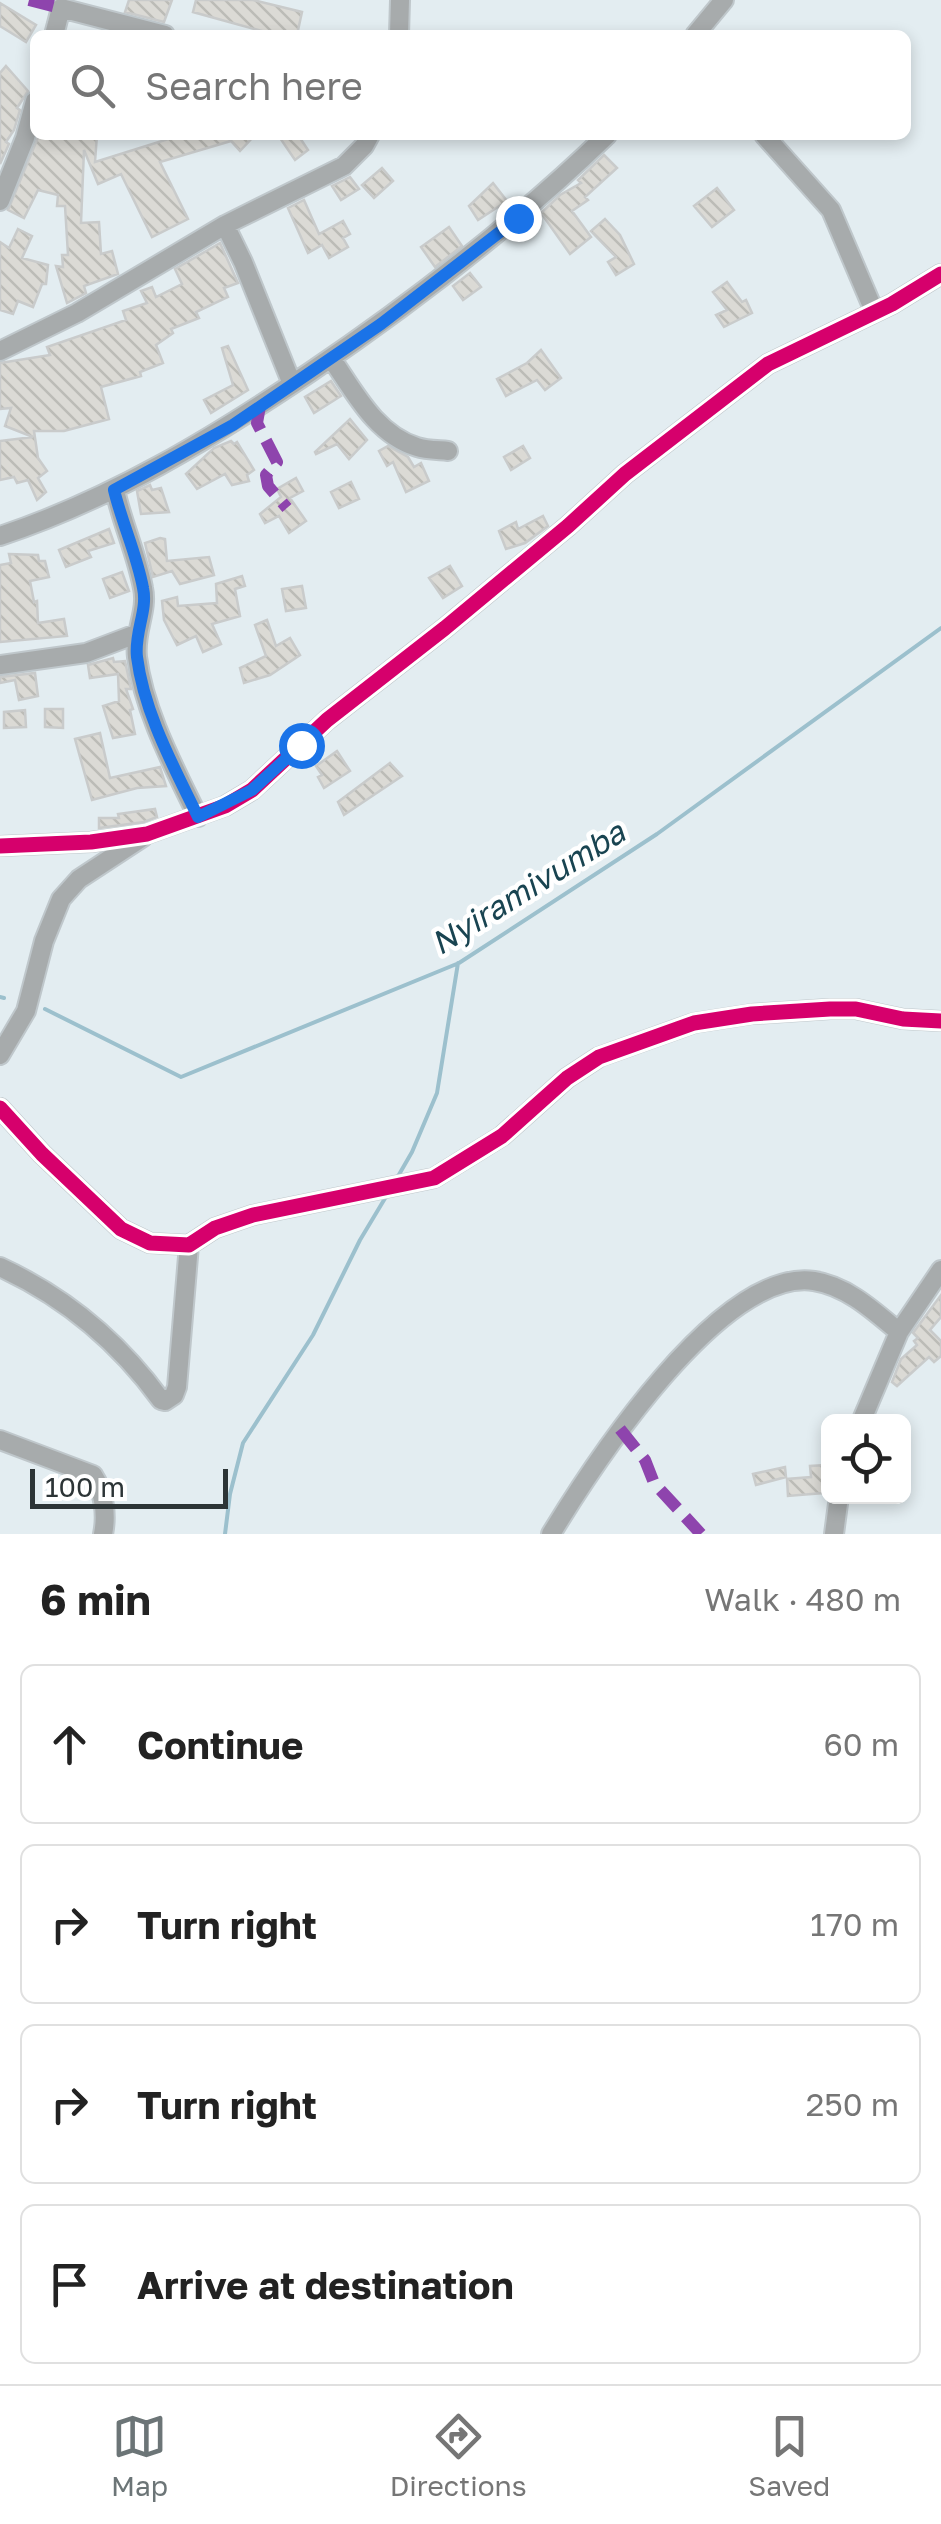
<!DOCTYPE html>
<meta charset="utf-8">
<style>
body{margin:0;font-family:"Golos Text",sans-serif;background:#f2f2f2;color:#222}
.controls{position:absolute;right:30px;bottom:30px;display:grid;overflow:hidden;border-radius:15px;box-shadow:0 5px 15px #0003}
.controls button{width:90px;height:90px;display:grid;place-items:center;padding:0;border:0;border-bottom:2px solid #e0e0e0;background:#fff;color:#222;font:50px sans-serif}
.scale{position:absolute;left:30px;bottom:25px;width:198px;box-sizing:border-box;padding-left:10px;border:5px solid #2c3436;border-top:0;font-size:28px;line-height:35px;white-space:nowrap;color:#2c3436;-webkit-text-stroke:8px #fff;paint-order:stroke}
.stop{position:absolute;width:30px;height:30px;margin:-22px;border:8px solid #1a73e8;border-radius:50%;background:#fff}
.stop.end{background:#1a73e8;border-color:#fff;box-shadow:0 2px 10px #0008}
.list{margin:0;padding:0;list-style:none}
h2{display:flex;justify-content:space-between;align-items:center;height:130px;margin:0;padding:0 40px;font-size:42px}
h2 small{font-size:32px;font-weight:400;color:#767676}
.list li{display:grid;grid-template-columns:65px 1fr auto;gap:30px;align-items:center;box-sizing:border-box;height:160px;margin:0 20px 20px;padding:0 20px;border:2px solid #e0e0e0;border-radius:15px}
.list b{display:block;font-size:38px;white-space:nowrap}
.list em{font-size:32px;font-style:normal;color:#767676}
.icon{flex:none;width:55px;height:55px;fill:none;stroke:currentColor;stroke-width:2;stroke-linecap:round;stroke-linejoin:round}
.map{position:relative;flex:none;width:941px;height:1534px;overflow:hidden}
.search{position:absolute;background:#fff;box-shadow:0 5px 15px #0003;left:30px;right:30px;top:30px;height:110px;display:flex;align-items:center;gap:25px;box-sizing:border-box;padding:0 35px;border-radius:15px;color:#767676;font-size:38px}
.sheet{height:850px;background:#fff}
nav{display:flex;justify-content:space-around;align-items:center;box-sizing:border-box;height:140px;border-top:2px solid #e0e0e0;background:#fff;font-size:28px;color:#767676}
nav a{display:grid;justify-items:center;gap:5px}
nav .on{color:#6c7577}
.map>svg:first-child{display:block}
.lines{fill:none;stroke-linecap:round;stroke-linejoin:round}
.stream{stroke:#9cc0cd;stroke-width:4}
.building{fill:url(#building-back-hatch);stroke:#c9cbcb;stroke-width:2.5}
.minor-casing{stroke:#bfc7cb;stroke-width:22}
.minor{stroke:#a7abac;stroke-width:18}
.quiet{stroke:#8e44ad;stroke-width:12;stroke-dasharray:25 12;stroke-linecap:butt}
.cycleway-casing{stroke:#fff;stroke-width:21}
.cycleway{stroke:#d6006c;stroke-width:15}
.route{stroke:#1a73e8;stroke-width:12}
.labels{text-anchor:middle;stroke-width:9;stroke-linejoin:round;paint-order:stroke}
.water-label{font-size:32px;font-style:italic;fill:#194451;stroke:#fff}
</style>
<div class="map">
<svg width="941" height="1534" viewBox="0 0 941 1534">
<defs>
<pattern id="building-back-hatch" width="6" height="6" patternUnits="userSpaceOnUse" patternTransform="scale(2.5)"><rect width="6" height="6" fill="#dbdad5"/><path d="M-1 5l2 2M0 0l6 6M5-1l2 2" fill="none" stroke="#bcbcb7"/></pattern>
</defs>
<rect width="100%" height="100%" fill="#e3edf1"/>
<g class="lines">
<path class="stream" d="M0 997 4 998
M45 1009 181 1077 459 963 657 834 941 628
M397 1178 412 1152 437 1093 458 963
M225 1534 230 1494 243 1443 313 1335 360 1240 387 1195"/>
</g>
<path class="building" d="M129 0H172L164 22 125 12Z
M196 0H253L302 12 297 35H276L193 12Z
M0 3 36 25 26 42 0 26Z
M6 66 28 91 17 108 20 110 14 130 6 142 9 144 0 164V73Z
M39 135H97L95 162 181 135H255L240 151 231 141 160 162 188 219 152 237 121 174 98 184 84 150 81 223 99 222 101 254 112 251 118 274 84 286 86 293 67 303 56 266 63 267 62 255H68L65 206H57L58 195 38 190 24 218 8 210Z
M278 135H298L308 150 295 160Z
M604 155 617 168 585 197 588 200 572 211 591 237 570 254 541 213 560 195 581 183 578 180Z
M382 168 393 181 374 198 362 185Z
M350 177 359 189 341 200 332 186Z
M493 183 507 201 478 220 469 206Z
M717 188 734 210 712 227 694 206Z
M304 200 319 234 343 221 350 234 343 238 348 247 329 258 322 245 308 253 288 208Z
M605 219 620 235 634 264 616 275 608 262 616 257 591 231Z
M449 227 462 246 435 267 421 247Z
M18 229 32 236 22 258 48 265 46 284H42L33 307 18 301 13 314 0 310V242L9 248Z
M220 243 238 283 224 288 228 297 196 312 199 318 171 329 173 333 156 345 163 363 140 372 141 376 101 387 109 419 64 431H34L38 458 47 471 38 478 46 492 37 500 28 480 17 483 14 477 0 480V441L33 437 5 426 11 408 0 409V363L50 355 47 347 126 320 123 311 147 303 141 291 152 287 156 297 182 284 175 269Z
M470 273 481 287 463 300 453 286Z
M727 282 742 302 746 300 752 313 724 327 716 315 727 310 713 292Z
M228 346 248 390 211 413 204 400 233 385 222 348Z
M541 350 561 378 545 390 537 380 506 396 497 379 527 363Z
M331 381 341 396 314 413 305 397Z
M350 419 367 440 349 459 337 444 316 454 315 452Z
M231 441 234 444 237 442 254 470 247 475 249 481 232 485 225 474 197 489 186 474 214 448Z
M388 446 408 457 414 467 421 463 429 481 406 492 393 462 387 466 379 451Z
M523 446 530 458 511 470 504 457Z
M296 478 303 491 290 498 306 521 289 533 279 516 265 523 260 514 281 497 277 489Z
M351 482 359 499 339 508 331 492Z
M150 485 152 490 161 488 169 512 141 514 137 491Z
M543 516 548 526 525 543 506 549 499 531 516 522 518 529Z
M109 529 114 543 88 551 91 557 66 567 59 550Z
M160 538 165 539 167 561 209 557 214 575 180 584 172 571 153 577 145 543Z
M9 554 38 555 39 561H45L49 577 30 581 34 602 37 601 38 623 64 619 67 636 0 642V565L11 563Z
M450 566 462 586 443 598 429 578Z
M122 572 129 591 110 598 103 579Z
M242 576 245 586 235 589 240 616 212 624 221 644 203 652 196 636 177 645 164 620 162 601 177 597 178 606 217 603 216 584Z
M302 586 306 608 286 611 282 589Z
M267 620 276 646 290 638 300 655 270 675 244 683 240 668 266 656 255 625Z
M113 658 114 662 125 661 131 689H126L133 709 130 710 135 734 113 738 103 706 119 701 118 674 90 678 88 665Z
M35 673 38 696 19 700 15 680 0 683V677Z
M45 709H63V728L45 727Z
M25 710 26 727 4 728V712Z
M100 733 110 778 160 767 166 786 137 788 92 800 75 739Z
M337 751 350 771 324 788 318 777 322 775 316 766Z
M390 763 402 776 344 815 338 802Z
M155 809 157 817 144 822 99 828V818H119L118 814Z
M941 1295V1317L930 1330 941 1341V1356L934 1362 929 1357 897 1386 892 1382 901 1359 917 1345 914 1341 918 1338 913 1333Z
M826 1465 828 1483 822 1484 823 1493 788 1496 787 1479 811 1477 810 1466Z
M785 1467 786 1477 756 1485 753 1474Z"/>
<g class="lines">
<g class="minor-casing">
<path id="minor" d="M54 35 61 8 165 35
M399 35 400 0
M695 35 724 0
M764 135 831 210 874 311
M0 201 25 138 35 101
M225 225 243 262 292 384
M0 351 77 313 225 225 344 166 364 146 370 135
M331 358C354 391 375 434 417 447 426 450 438 450 448 451
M115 490C122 523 137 555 143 588 148 611 134 631 137 657 144 712 174 767 198 817
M0 536C112 499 212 438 309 373 415 301 515 224 607 135
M0 665 86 653 136 634
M0 846 91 842 147 834 225 806 252 790 327 720 445 628 568 526 625 474 768 364 892 304 941 274
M0 1055 26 1011 44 941 61 899 79 879 143 837
M0 1108 42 1154 121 1229 150 1243 189 1245 215 1228 253 1215 434 1178 502 1136 567 1078 599 1057 694 1023 752 1014 830 1009H856L903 1019 941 1021
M0 1267C65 1297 119 1342 161 1400L165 1401 174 1395 177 1387 189 1245
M861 1422 899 1332 941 1270
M0 1440 93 1475C104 1492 107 1515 103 1534
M551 1534C593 1465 721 1267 814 1281 847 1286 874 1311 899 1332
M834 1534 839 1496"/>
</g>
<use href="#minor" class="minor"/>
<path class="quiet" d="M29 0 61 8
M260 406 257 423 277 462 266 475 268 486 287 508
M620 1429 645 1460 654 1483 701 1534"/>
<g class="cycleway-casing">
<path id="cycleway" d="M0 846 91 842 147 834 225 806 252 790 327 720 445 628 568 526 625 474 768 364 892 304 941 274
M0 1108 42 1154 121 1229 150 1243 189 1245 215 1228 253 1215 434 1178 502 1136 567 1078 599 1057 694 1023 752 1014 830 1009H856L903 1019 941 1021"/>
</g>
<use href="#cycleway" class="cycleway"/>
</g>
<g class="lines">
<path class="route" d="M301 745 252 790 198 817C174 767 144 713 137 657 134 632 148 611 143 588 137 555 122 523 114 490L233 425 381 324 518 218"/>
</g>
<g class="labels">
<g class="water-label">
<text transform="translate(528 888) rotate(-32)" y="11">Nyiramivumba</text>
</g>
</g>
</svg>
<div class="controls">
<button><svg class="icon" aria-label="locate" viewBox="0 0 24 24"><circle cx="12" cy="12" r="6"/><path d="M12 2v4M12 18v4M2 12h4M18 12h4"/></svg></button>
</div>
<div class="scale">100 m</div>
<div class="stop" style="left:301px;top:745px"></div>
<div class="stop end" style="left:518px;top:218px"></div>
<div class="search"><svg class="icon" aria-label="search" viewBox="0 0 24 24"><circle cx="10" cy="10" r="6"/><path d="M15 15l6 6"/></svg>Search here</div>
</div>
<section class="sheet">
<h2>6 min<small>Walk · 480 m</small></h2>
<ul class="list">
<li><svg class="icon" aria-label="ahead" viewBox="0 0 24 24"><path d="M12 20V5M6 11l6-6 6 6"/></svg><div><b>Continue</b></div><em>60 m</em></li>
<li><svg class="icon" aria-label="right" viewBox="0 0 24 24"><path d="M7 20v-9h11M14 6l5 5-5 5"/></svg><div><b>Turn right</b></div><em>170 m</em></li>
<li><svg class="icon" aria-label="right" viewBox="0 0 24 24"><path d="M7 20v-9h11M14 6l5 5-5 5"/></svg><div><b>Turn right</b></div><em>250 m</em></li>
<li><svg class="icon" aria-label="arrive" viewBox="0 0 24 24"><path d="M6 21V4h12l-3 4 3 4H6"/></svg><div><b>Arrive at destination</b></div></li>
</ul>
</section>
<nav>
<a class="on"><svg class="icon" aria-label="map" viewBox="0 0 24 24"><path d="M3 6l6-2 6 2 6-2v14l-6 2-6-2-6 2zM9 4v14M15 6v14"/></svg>Map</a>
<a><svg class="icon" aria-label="directions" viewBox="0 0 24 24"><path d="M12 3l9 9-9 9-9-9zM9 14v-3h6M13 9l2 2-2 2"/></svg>Directions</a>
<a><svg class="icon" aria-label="saved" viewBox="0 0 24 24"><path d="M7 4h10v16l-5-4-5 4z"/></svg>Saved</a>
</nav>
